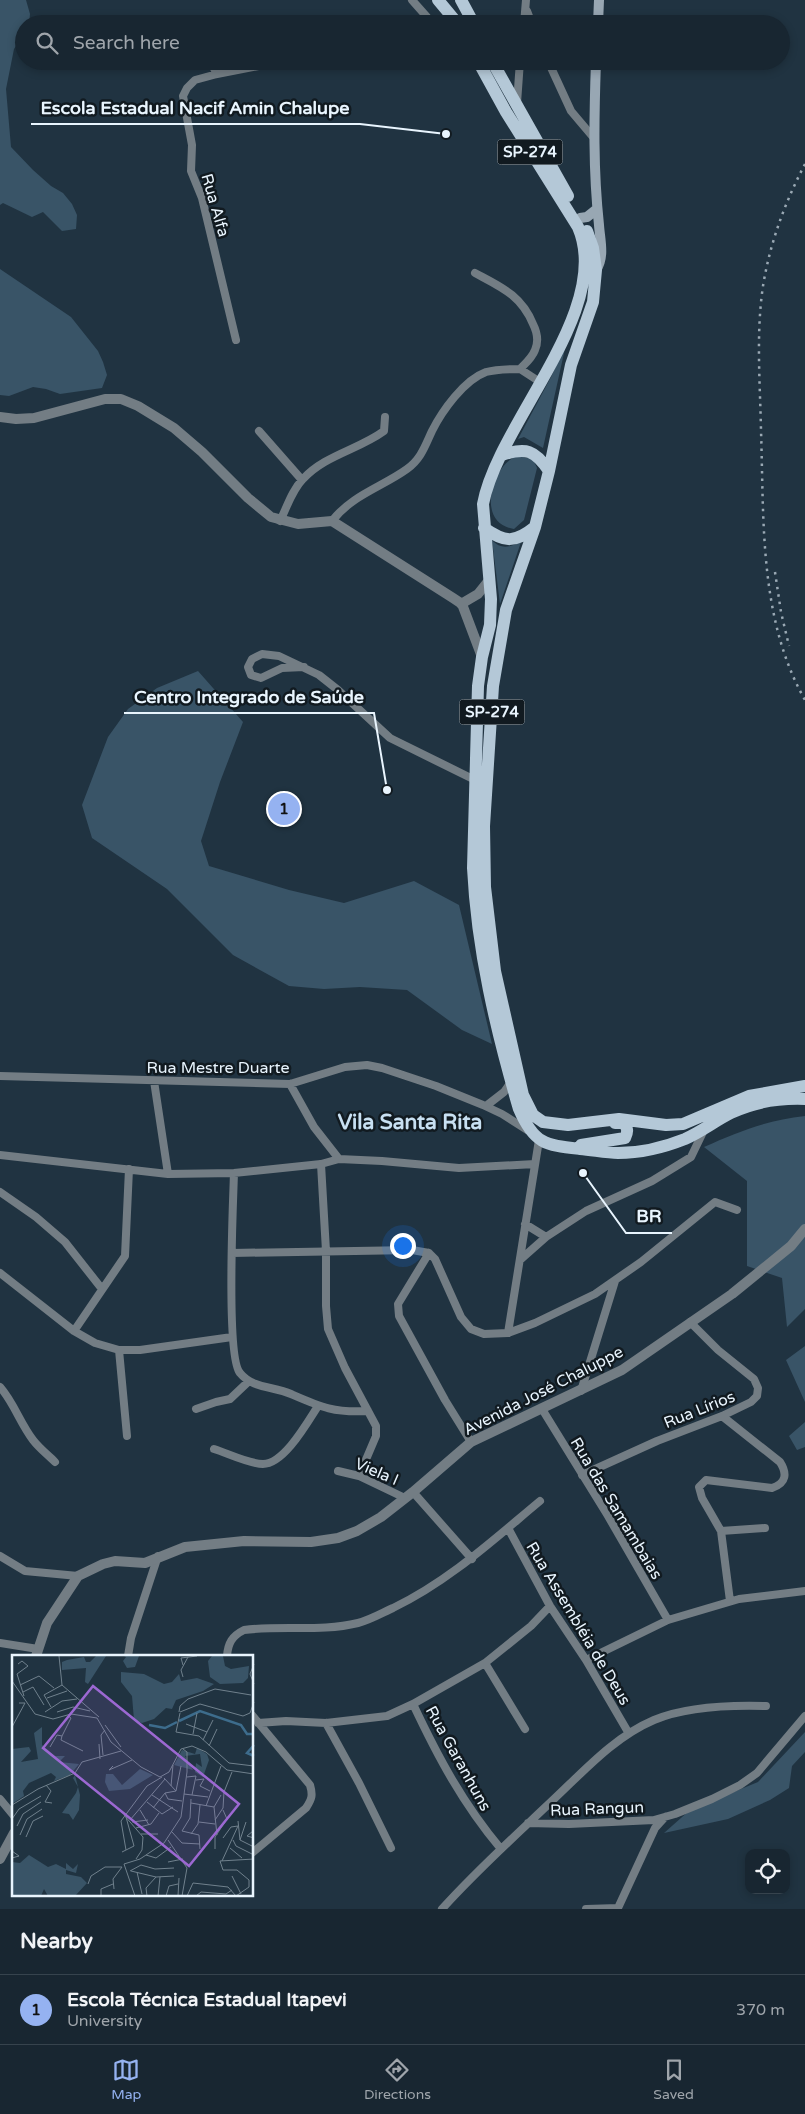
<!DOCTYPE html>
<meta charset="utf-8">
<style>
body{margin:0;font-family:"Varela Round",sans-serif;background:#212e39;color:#f1f3f6}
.controls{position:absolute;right:15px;bottom:15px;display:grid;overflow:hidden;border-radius:10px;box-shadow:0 2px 8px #0003}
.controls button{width:45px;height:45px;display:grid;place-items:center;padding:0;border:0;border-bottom:1px solid #36434d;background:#182631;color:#f1f3f6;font:25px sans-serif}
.you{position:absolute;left:402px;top:1245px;width:18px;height:18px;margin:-12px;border:4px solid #fff;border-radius:50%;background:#1a73e8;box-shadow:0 0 0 8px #1a73e833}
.badge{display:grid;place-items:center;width:32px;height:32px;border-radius:50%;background:#95b2f1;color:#111;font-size:16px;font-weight:700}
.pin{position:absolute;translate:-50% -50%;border:2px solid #fff;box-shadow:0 1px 5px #0006}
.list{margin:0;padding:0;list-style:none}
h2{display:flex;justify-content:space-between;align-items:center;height:65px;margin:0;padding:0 20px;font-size:21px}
h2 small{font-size:16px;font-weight:400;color:#9fa5ab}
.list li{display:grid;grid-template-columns:32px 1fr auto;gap:15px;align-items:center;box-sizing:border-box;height:70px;padding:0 20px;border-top:1px solid #36434d}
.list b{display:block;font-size:19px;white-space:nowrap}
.list p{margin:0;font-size:16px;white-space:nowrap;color:#9fa5ab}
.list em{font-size:16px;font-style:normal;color:#9fa5ab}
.icon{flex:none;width:28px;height:28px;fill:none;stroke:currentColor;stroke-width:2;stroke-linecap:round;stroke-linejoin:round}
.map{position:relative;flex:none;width:805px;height:1909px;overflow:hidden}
.search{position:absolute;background:#182631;box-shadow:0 2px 8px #0003;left:15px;right:15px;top:15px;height:55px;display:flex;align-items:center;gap:12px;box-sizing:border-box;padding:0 18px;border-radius:28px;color:#9fa5ab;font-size:19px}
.sheet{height:135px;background:#182631}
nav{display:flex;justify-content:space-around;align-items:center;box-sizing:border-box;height:70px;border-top:1px solid #36434d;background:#182631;font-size:14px;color:#9fa5ab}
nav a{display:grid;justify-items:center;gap:2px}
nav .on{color:#95b2f1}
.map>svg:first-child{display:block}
.green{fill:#395467}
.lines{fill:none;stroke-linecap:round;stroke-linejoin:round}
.minor{stroke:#737d84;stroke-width:8}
.tertiary{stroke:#737d84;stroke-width:10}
.secondary{stroke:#98a7b3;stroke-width:10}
.primary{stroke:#b4c8d7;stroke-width:12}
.rail{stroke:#9aa9b4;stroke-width:2.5;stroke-dasharray:2.5 5;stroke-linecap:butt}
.labels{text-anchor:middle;stroke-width:5;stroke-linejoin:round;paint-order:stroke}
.shield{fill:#111a20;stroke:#a8b3bb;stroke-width:1}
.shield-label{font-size:15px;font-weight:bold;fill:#e9f5fe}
.street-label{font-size:16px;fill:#e9f5fe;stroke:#111a20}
.district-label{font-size:21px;font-weight:bold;fill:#c8e0f2;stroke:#111a20}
.inset-river{fill:none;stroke:#3d6c8c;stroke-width:2.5}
.inset-road{fill:none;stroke:#70818d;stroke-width:1}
.view{fill:#9c68d2;fill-opacity:0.15;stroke:#9c68d2;stroke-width:2.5}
.inset-edge{fill:none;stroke:#e9f5fe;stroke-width:2.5}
.leader{fill:none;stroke:#e9f5fe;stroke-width:2}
.callout-dot{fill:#e9f5fe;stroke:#111a20;stroke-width:2}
.callout-label{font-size:18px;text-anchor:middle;font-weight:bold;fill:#e9f5fe;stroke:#111a20;stroke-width:5;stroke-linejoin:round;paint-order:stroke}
</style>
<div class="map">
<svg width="805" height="1909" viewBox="0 0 805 1909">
<rect width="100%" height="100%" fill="#203341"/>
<path class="green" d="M0 0H26L30 14 29 24H24V34L14 49 6 89 11 147 33 170 51 186 63 193 72 204 77 215 76 229 62 231 43 212 32 217 3 203 0 205Z
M0 269 71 317 98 351 103 362 107 375 102 388 60 394 46 389 33 387 9 396 0 395Z
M566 344 543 448 524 437 518 439 551 377Z
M517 456 533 459 537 468 524 520 514 529C474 523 493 464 517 456Z
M492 540C501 550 510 547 521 542L500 604Z
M198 671 243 722 220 782 201 841 209 866 289 890 344 903 414 881 459 905 492 1044 462 1030 407 990 360 987 324 989 289 986 233 955 167 889 92 838 82 805 108 737 128 709 157 688Z
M805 1116V1309L787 1327 782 1278 747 1266V1181L704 1147C738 1132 767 1120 805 1116Z
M805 1346V1402L786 1360Z
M805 1422V1447L797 1450 789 1436Z
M805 1732V1752L792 1766 789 1788 770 1800 728 1819 664 1833 690 1810 758 1782Z"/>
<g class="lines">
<path class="minor" d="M412 0 427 17V24
M527 11 532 24
M524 24 526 0
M210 61 217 74
M548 61 571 111 593 137
M517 103 520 61
M475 273C501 287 521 295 533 324 537 332 539 341 535 350 532 358 526 363 520 369
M236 340 202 198 191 171 192 145 183 96 187 88 195 80 217 74 284 61
M259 431 302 480
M280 521C287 507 292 490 303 479 325 455 358 450 384 431L385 417
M332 521C352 495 382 487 407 469 421 459 425 446 432 431 442 411 464 380 486 372 497 369 509 369 520 369L540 382
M304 667 282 668 261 678 251 675 248 667 252 659 262 654 279 656 319 675 338 690 390 738 477 781
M0 1076 290 1084 345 1067 367 1065 382 1068 436 1086 483 1105 502 1114 527 1130
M154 1081 168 1174
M290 1084 314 1127 339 1159
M486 1106 504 1092 511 1082
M0 1155 168 1174 234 1173 321 1164 339 1159 382 1161 459 1168 535 1164
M321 1164 326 1251V1306L328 1329 345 1368 376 1426V1436L359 1476
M234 1173C233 1203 226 1357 240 1373 253 1389 273 1386 291 1394 321 1407 334 1413 368 1411
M0 1192 36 1217 65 1242 102 1289
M525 1224 546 1237
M232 1253 412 1250 429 1253 435 1259 461 1317 471 1329 484 1334 508 1333 535 1323 595 1294 641 1262 715 1202 737 1210
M429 1253 398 1304 399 1316 445 1400 471 1442
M520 1260 546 1237 586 1211 652 1181 691 1157 704 1130
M0 1273 74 1331 95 1343 119 1350H140L232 1337
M74 1331 125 1256 129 1169
M508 1333 539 1140
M119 1350 127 1436
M0 1387C14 1403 20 1423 33 1440 39 1448 48 1455 55 1462
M581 1391 615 1281
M196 1409 216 1402 230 1399 249 1381
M542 1409 608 1516 668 1620
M722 1416 780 1462C787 1473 787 1483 772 1488L706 1480 699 1487 702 1498 721 1531 730 1601
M214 1449C227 1453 249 1464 263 1464 284 1464 307 1423 318 1406
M338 1471 359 1476 405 1498
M582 1475 657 1441 722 1416 751 1402 757 1396 758 1388 754 1379 718 1350 690 1322
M413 1492 472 1559
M508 1528 550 1606 586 1660 628 1732
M721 1531 765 1528
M0 1556 25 1571 78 1576
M0 1643 38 1649
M128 1656 131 1638 158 1556
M227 1656C228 1643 232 1636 244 1630 282 1625 321 1632 358 1623 370 1620 382 1613 393 1608 449 1581 493 1540 540 1501
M586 1660 668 1620 739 1599 805 1591
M485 1663 525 1729
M413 1704C438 1757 463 1804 501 1849
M252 1715 310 1785C313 1795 312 1799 306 1808L252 1853
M258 1723 286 1721 326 1723 387 1716 413 1704 485 1663 531 1626 550 1606
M326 1723 359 1783 391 1848
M0 1799 14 1816
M528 1823 569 1824 654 1820 675 1814 712 1799 740 1785 757 1773 805 1716
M442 1909C477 1870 515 1836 553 1800 584 1771 614 1737 654 1720 685 1707 732 1705 766 1706
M586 1909 618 1908 655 1828 665 1817"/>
<path class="tertiary" d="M0 417 16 419 34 418 105 399H121L138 406 174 428 202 452 248 498 271 517 298 524 332 521 453 598 462 604 482 657
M461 604 478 594 490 579
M36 1656 47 1623 78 1576 103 1564 115 1561 145 1563 185 1547 244 1541 311 1542 338 1538 357 1531 381 1517 413 1492 471 1442 622 1370 732 1294 791 1246 805 1229
M0 1859 14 1833"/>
<path class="secondary" d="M598 24 599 0
M580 218 587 217 597 209
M596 270C605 257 600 240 599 225 593 169 594 118 596 61"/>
<path class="primary" d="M438 0 458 24
M461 0 474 24
M478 61 506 112 578 227C614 310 498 423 483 504L491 599 490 625 482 657 478 686 473 868C477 950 496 1030 519 1109 534 1144 545 1145 580 1149 593 1150 606 1153 618 1153 640 1153 665 1147 685 1139 701 1132 715 1121 731 1113 754 1102 779 1098 805 1099
M492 61 568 196
M587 231 593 248 596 270 593 302 571 365 549 471 535 527 506 610 493 686 484 826 485 887 495 971 523 1095 533 1115 543 1122 568 1125 619 1119 666 1125 683 1124 749 1096 805 1086
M502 455C526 447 535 450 549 471
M484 528C505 543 515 543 535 527
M581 1145 625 1138C628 1132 628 1129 624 1123H615"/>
<path class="rail" d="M805 164C785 202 770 243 763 286 756 333 760 382 761 430 764 521 759 619 805 700
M775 572 781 612 789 646"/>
</g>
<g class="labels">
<g class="shield">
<rect x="497.5" y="139.5" width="65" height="25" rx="4"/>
<rect x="459.5" y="699.5" width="65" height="25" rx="4"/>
</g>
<g class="shield-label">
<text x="530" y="157">SP-274</text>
<text x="492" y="717">SP-274</text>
</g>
<g class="street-label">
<text transform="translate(216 205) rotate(74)" y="6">Rua Alfa</text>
<text x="218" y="1073">Rua Mestre Duarte</text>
<text transform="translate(543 1390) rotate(-27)" y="6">Avenida José Chaluppe</text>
<text transform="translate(699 1409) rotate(-22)" y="6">Rua Lírios</text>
<text transform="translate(377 1471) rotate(23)" y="6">Viela I</text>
<text transform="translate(617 1508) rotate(59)" y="6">Rua das Samambaias</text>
<text transform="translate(579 1623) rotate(59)" y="6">Rua Assembléia de Deus</text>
<text transform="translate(459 1758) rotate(61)" y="6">Rua Garanhuns</text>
<text transform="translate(597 1808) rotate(-2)" y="6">Rua Rangun</text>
</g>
<g class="district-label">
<text x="410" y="1129">Vila Santa Rita</text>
</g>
</g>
<g transform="translate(12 1655)">
<rect width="241" height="241" fill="#203341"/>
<path d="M84 1H94L76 29 73 27 74 13 50 15V7L55 5 72 2 74 7H78ZM112 1H127L123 12 115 13 111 6 114 2ZM200 1H211L213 11 219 14 237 11 236 23 231 28 208 29 198 22 196 6ZM109 17 132 19 152 29 160 27 167 19 169 26 185 23 202 29 191 36 164 45 160 54 154 53 142 64 130 68 122 65 120 41 109 27ZM30 72V90L43 101H53L47 107 67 109 58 120 42 126 44 122 39 118 17 128 11 136 12 141 0 149V94L17 92 19 96 9 107 26 104 22 78ZM185 93 195 99 197 105 191 122 183 117 184 108 190 112 188 99 173 101 181 115 162 110 170 95 183 99ZM128 114 141 120 118 134 97 136 93 127 94 119H101L110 130ZM63 120 68 140 67 155 61 165 57 159 50 158 64 138 66 132 61 123ZM17 200 36 212 44 209 54 214V208L61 214 66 209 64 218 54 215V219L69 222 75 228 63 241H36L32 234 29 241H0V207L8 208Z" fill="#395467"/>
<path class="inset-river" d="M167 66 188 56 229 70 235 79H242M137 70 153 73 165 67M242 90 235 98 242 101"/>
<path class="inset-road" d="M47 1 50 30 87 62M6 9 10 6 16 11 5 19 12 41M242 9 238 19 242 29M171 10 169 3 185 1M171 22 169 15 176 2M0 26 23 59 41 64 59 59 85 63 99 87 129 112 148 122 157 117 169 94 180 91 194 97 215 115 242 119M8 30 27 21 42 33M11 37 21 32 32 50M35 43 55 36M39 52 32 40 50 30M33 57 50 46 65 44M45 57 61 52 78 56M167 57 168 51 176 44 203 34 239 40M168 57 188 49 231 61 238 58 242 47M168 58 164 77 187 81 217 108 242 111M174 69 195 77M93 70 109 92M0 72 13 48H7M181 79 185 58M50 81 49 85 71 96M50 81 59 63 56 61M191 85 201 65M87 89 88 104M197 91 205 74M38 92 45 80 50 81M91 100 89 80 93 75M101 111 97 115 120 105M175 122 184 121 180 140M152 123 164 136M184 125 192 124 188 131 198 136M34 130 39 136 33 147 40 148M159 131 161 110M164 136 169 111M153 138 156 144 170 146M172 139 196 142M140 140 166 157M179 144 178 163 170 176 187 180 188 194M135 147 150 159 161 152M179 148 202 152M0 150 26 134 63 118 70 107 109 96M194 151 209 111M141 153 153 138 164 136M128 155 137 170M112 160 131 182 130 195 124 204M0 164 7 154 29 141M118 165 153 124M203 165 211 153 212 137 220 117M226 166 228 185 242 192M120 167 136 165M187 167 203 169M5 171 11 159 29 147M124 173 139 169 147 158M241 176 235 181 242 183M160 177 170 188 188 189M129 179H146M179 179 186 169 188 150M8 180 15 164 30 154M205 180 202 152 209 140M14 182 21 166 31 161M211 183 219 172 226 171M156 185 175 213 170 241M221 185 224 191 242 200M228 185 234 167M218 193 230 203M203 194V182L215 164 211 155M114 195 109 166 135 131 150 122M0 196 7 201 0 203M110 197 122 191 114 162M134 200 144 203 159 192M210 206 226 171M156 207 171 204M118 216 129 210 143 214 162 213M119 216 144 222M125 217 130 239M220 221 229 239M76 229 79 221 93 212H110M102 234 101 224 110 212M89 241V234L101 229M123 241 112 209 128 204 152 188 169 162 175 117V97L171 94M135 241 134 233 144 222 162 221M146 241 148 222M154 241 157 231 166 229M166 241 167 223M175 241 181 228 216 232 224 241M184 241 189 237 214 239 220 235M224 241 237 232V225L225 215H211L208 206 242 204"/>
<path class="view" d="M81 31 227 149 177 211 31 93Z"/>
<rect width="241" height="241" class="inset-edge"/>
</g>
<path class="leader" d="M446 134L360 124H31M387 790L374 713H124M583 1173L626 1233H672"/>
<g class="callout-dot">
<circle cx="446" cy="134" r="5"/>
<circle cx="387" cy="790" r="5"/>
<circle cx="583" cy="1173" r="5"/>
</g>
<g class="callout-label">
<text x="195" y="114">Escola Estadual Nacif Amin Chalupe</text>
<text x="249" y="703">Centro Integrado de Saúde</text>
<text x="649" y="1222">BR</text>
</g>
</svg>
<div class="controls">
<button><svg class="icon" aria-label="locate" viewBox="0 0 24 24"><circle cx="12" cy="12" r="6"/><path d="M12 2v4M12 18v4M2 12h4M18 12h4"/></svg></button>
</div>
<div class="you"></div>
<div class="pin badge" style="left:284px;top:809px">1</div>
<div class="search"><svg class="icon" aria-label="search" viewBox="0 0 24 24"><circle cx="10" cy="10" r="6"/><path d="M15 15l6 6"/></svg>Search here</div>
</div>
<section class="sheet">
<h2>Nearby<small></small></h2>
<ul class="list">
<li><span class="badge">1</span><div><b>Escola Técnica Estadual Itapevi</b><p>University</p></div><em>370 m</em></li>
</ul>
</section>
<nav>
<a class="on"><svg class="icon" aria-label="map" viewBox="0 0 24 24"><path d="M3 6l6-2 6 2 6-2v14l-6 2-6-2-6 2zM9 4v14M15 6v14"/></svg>Map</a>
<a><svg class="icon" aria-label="directions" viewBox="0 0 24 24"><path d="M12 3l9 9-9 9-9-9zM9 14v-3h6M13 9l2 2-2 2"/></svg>Directions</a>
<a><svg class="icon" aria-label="saved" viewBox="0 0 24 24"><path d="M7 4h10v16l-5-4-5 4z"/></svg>Saved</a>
</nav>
